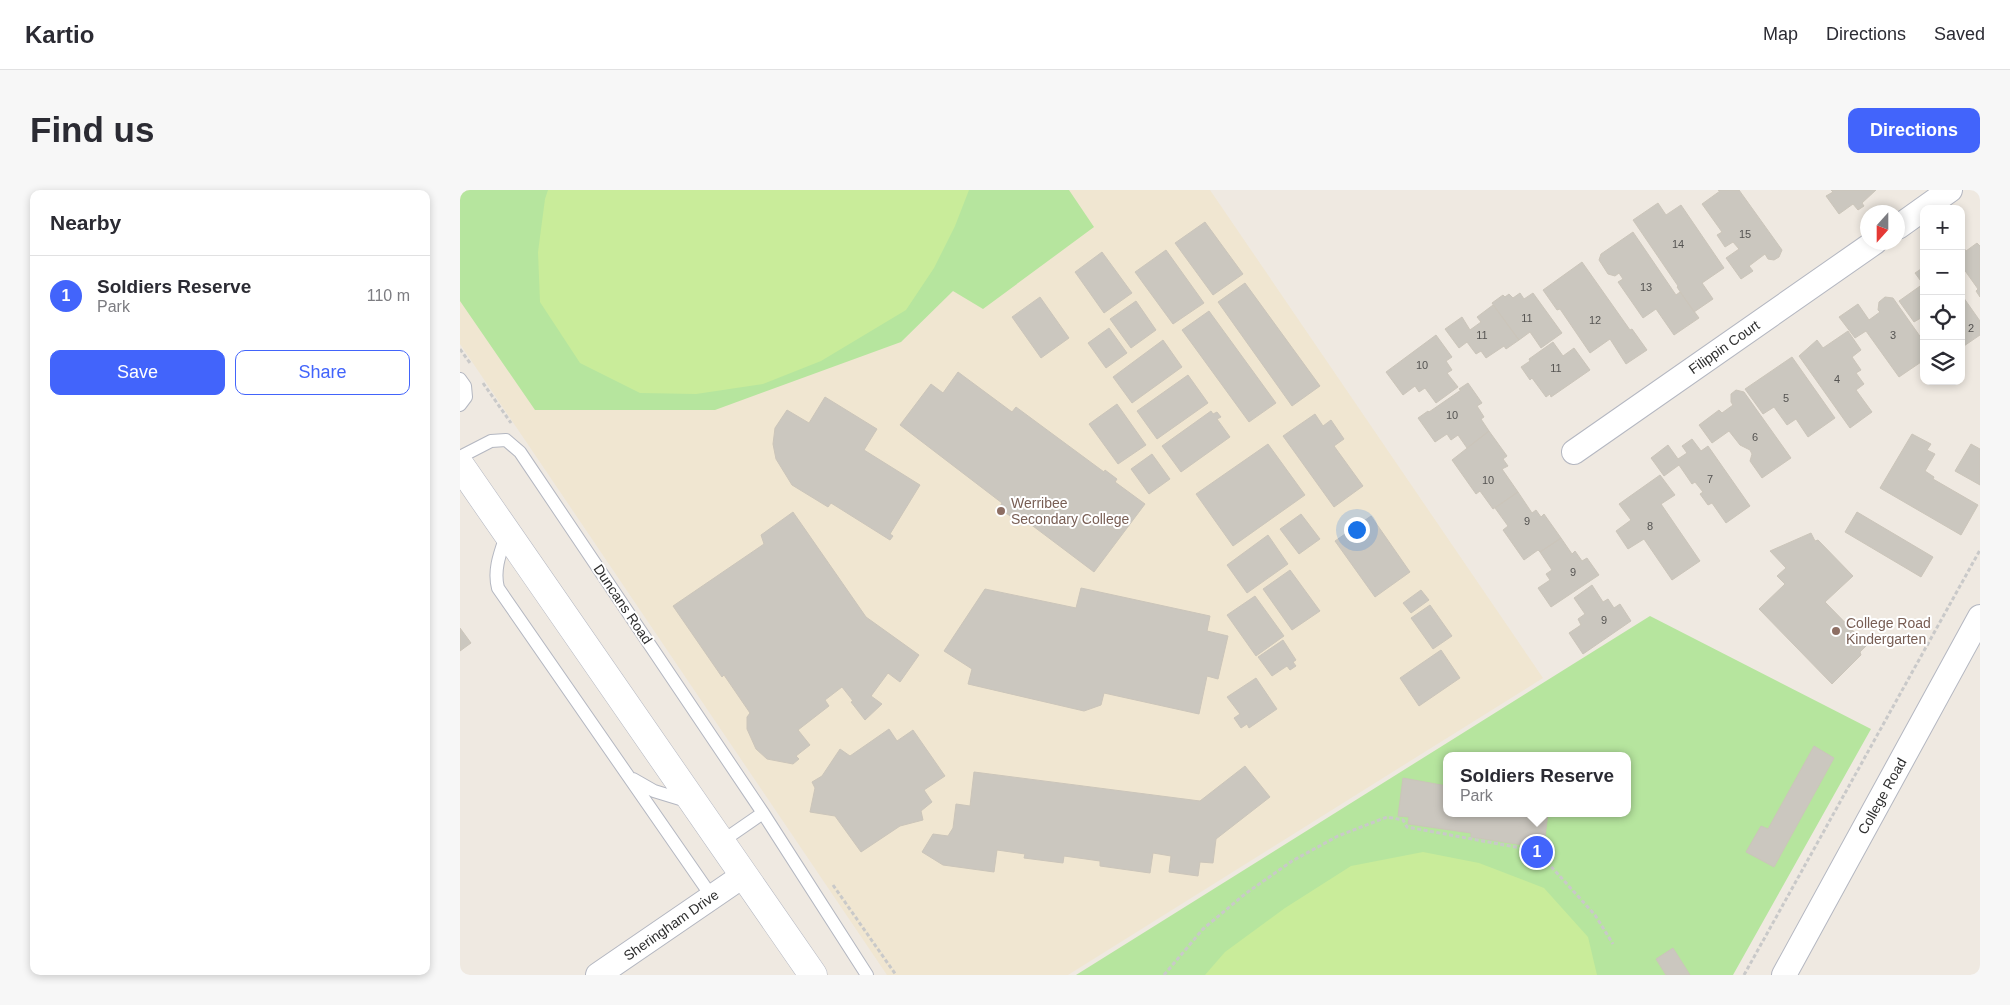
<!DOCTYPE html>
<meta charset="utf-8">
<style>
body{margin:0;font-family:Arial,sans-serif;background:#f7f7f7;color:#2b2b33}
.controls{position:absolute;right:15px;top:15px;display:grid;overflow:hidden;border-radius:10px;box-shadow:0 2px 8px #0003}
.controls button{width:45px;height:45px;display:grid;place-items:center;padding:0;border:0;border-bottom:1px solid #e1e1e2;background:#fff;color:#2b2b33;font:25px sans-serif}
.compass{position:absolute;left:1400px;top:15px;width:45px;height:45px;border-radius:50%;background:#fff;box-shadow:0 2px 8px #0003;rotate:201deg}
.you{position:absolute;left:896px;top:339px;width:18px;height:18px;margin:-12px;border:4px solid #fff;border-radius:50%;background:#1a73e8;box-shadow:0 0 0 8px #1a73e833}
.badge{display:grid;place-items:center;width:32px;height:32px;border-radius:50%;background:#4264fb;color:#fff;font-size:16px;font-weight:700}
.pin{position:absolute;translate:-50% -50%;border:2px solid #fff;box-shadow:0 1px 5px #0006}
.popup{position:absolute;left:983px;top:562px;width:188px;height:65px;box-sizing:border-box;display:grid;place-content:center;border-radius:10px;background:#fff;filter:drop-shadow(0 1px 4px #0005);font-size:16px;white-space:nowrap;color:#7c7c81}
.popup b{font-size:19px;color:#2b2b33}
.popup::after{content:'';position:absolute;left:50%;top:100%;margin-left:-10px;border:10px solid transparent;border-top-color:#fff}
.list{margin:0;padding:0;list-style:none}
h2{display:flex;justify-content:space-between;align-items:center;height:65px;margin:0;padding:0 20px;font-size:21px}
h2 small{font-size:16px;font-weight:400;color:#7c7c81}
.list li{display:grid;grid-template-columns:32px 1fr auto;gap:15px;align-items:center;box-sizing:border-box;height:80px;padding:0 20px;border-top:1px solid #e1e1e2}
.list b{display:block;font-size:19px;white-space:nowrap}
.list p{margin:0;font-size:16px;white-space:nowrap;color:#7c7c81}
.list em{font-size:16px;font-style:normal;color:#7c7c81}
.actions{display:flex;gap:10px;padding:15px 20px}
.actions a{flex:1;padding:11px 0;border:1px solid #4264fb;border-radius:10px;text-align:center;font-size:18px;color:#4264fb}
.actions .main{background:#4264fb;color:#fff}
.icon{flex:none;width:28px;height:28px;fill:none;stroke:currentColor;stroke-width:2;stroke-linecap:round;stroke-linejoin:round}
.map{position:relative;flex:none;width:1520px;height:785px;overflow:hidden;border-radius:10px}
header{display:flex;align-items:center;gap:30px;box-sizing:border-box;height:70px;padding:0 25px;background:#fff;border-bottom:1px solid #e1e1e2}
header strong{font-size:24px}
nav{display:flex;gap:28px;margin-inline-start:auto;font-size:18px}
.intro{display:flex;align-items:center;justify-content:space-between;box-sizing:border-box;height:120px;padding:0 30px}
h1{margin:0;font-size:35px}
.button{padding:12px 22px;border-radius:10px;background:#4264fb;color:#fff;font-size:18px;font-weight:700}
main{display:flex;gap:30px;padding:0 30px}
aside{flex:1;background:#fff;border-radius:10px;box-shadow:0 2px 8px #0003}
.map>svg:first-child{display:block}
.education{fill:#f0e6d1}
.green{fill:#b6e59e;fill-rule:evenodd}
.pitch{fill:#c9ec9a}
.building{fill:#cbc7bf;stroke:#cbc5ba}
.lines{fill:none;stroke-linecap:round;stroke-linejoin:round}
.lane-casing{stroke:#b4b7c1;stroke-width:14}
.street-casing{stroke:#b4b7c1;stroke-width:26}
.secondary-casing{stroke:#b4b7c1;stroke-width:29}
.path{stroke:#c9c9c9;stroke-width:3;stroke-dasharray:4 2.5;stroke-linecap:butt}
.lane{stroke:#fff;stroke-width:12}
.street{stroke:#fff;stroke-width:24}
.secondary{stroke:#fff;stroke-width:28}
.education-dot{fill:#8d6e63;stroke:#fff;stroke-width:2}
.labels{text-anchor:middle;stroke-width:4;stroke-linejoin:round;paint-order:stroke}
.number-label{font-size:11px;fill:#555452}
.street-label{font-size:14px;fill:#2e2e2e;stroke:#fff}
.education-label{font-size:14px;fill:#785e54;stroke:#fff;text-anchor:start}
</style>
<header>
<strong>Kartio</strong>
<nav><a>Map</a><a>Directions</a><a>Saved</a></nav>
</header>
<div class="intro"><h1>Find us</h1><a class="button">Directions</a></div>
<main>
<aside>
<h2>Nearby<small></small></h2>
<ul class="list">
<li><span class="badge">1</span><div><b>Soldiers Reserve</b><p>Park</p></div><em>110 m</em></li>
</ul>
<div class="actions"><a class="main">Save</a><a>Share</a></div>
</aside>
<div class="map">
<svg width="1520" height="785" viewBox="0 0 1520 785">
<rect width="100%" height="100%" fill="#efe9e1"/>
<path class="education" d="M0 0H750L1083 488 608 785H427L0 154Z"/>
<path class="green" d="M0 0H609L634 37 523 119 493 101 441 152 255 220H75L0 111Z
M1190 426 1411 539 1273 785H616ZM987 566H1167V623H987Z"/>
<path class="pitch" d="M88 0H509L495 36 474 78 446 120 361 171 303 194 236 204 180 203 120 173 80 112 78 62 85 9Z
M963 662 1019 673 1084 698 1128 747 1137 785H745L765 762 825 718 891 676Z"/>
<path class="building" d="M1258 0H1279L1322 60 1319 67 1314 70 1308 69 1305 64 1289 76 1293 81 1281 89 1266 68 1279 59 1273 52 1265 57 1257 45 1262 42 1242 14 1260 1Z
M1371 0H1416L1402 13 1404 16 1398 20 1393 14 1379 24 1366 6 1373 2Z
M1198 13 1206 25 1221 15 1264 78 1242 93 1253 109 1234 122 1217 97 1218 96 1173 30Z
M745 32 783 84 753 105 715 53Z
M1173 42 1216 105 1220 102 1239 128 1214 145 1196 119 1183 128 1158 92 1163 89 1159 83 1155 86 1148 84 1139 70 1141 64Z
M1517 53 1520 56V107L1516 101 1518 99 1501 75V54L1506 61Z
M706 60 744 113 713 134 675 82Z
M642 62 672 103 644 123 615 82Z
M1122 72 1170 140 1172 139 1187 160 1166 174 1150 149 1130 163 1100 119 1097 120 1083 100Z
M1464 77V126L1454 132 1439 111 1463 94 1455 83Z
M785 93 860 196 832 216 758 112Z
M1060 103 1064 109 1073 103 1102 143 1081 158 1070 142 1059 150 1032 113 1043 105 1045 107 1049 104 1053 108Z
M1501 104 1520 131V145L1501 158Z
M580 107 609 148 581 168 552 127Z
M1425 107 1433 108 1464 152V170L1439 187 1406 141 1395 148 1379 127 1398 114 1409 130 1420 122 1418 120 1419 112Z
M676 111 696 140 671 158 650 129Z
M1033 115 1059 150 1046 159 1044 156 1026 168 1021 161 1016 164 1007 152 999 158 985 139 1002 127 1010 140 1021 132 1017 127Z
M749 121 816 213 789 232 722 140Z
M649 138 667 163 646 178 628 153Z
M1388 141 1401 160 1392 167 1401 180 1396 183 1404 194 1396 200 1412 222 1390 238 1339 166 1357 150 1363 158Z
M976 145 992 167 986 171 992 180 987 183 998 197 976 213 965 198 959 202 955 196 943 205 926 182Z
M703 150 722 177 672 213 653 187Z
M1093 152 1103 166 1114 158 1130 180 1091 207 1090 204 1086 207 1072 188 1070 190 1061 177 1070 171 1069 169Z
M1332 167 1375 228 1348 247 1336 229 1327 235 1314 217 1303 224 1285 199Z
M498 182 552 222 556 217 644 282 645 280 657 289 655 292 685 314 634 382 561 327 557 331 539 318 542 313 440 235 471 194 483 203Z
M728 185 748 213 697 249 677 221Z
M1008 193 1022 213 1017 216 1024 227 1021 229 1029 241 1007 258 998 245 991 250 987 244 975 252 958 228 968 221 969 222 1001 200 999 199Z
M1276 200 1284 202 1331 268 1302 288 1290 271 1292 264 1290 260 1280 255 1269 241 1252 253 1239 235 1259 220 1262 223 1273 215 1271 212V204Z
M365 207 417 239 404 260 460 295 430 344 433 346 430 350 371 313 368 317 332 295 316 269 313 254 315 238 327 220 349 233Z
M657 214 686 255 658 274 629 234Z
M751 221 753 224 757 222 761 227 757 229 770 247 721 282 702 256Z
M855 224 863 236 871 230 884 249 874 256 903 296 874 317 823 246Z
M1029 241 1047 266 1043 269 1048 276 1042 279 1058 302 1033 319 1020 301 1016 304 992 270Z
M1452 244 1471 254 1467 260 1475 264 1465 281 1474 287 1473 289 1518 315 1501 345 1420 298Z
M1232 249 1241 261 1248 256 1290 316 1266 333 1252 313 1248 315 1240 304 1243 302 1235 292 1232 294 1219 275 1204 286 1191 268 1208 255 1218 269 1227 263 1222 256Z
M808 254 845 305 773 356 736 304Z
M1511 254 1520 259V295L1495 281Z
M692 264 710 289 689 304 671 279Z
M1200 285 1215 305 1201 314 1240 371 1212 390 1184 349 1168 359 1156 341 1171 330 1159 314Z
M1058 302 1072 323 1076 320 1081 327 1084 324 1101 348 1080 362 1078 360 1064 370 1043 340 1048 336 1035 318Z
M333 322 406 427 459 465 440 492 428 483 411 506 422 514 405 530 391 512 393 511 382 497 365 510 369 516 338 540 350 555 336 566 339 569 333 574 307 569 296 559 287 539V527L290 523 264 485 262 487 213 416 304 354 301 345Z
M1397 322 1473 367 1461 387 1385 342Z
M841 324 860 349 839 364 820 339Z
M911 326 950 382 915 407 875 351Z
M1351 343 1355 351 1358 350 1393 386 1365 412 1407 455 1400 462 1401 465 1372 494 1299 419 1325 394 1317 386 1326 378 1310 361Z
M808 345 828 374 787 403 767 375Z
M1101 348 1112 364 1115 361 1122 371 1127 368 1139 385 1091 417 1078 398 1090 390 1086 384 1092 380 1080 362Z
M830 380 860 421 832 440 803 399Z
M1132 395 1143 412 1148 409 1154 418 1160 414 1171 431 1123 464 1109 443 1121 435 1118 429 1125 424 1114 408Z
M621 398 750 426 747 441 768 446 758 489 747 486 739 524 644 503 641 515 624 521 508 494 512 479 484 461 525 399 616 418Z
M961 400 969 410 951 423 943 413Z
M795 406 824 446 796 466 767 425Z
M970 415 992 446 973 459 951 428Z
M0 438 11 453 0 461Z
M823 450 836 470 833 472 836 476 830 480 827 476 812 486 798 467Z
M981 460 1000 488 959 516 940 488Z
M796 488 817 519 789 538 787 534 781 538 774 528 780 524 767 507Z
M429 539 437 551 453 540 485 586 464 600 472 612 461 621 463 630 440 636 401 662 375 626 350 622 355 598 352 592 362 586 380 559 390 566Z
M1354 556 1374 568 1314 677 1286 662 1301 636 1308 639Z
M785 576 810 607 756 649 753 673 740 672 738 686 709 682 711 666 693 663 690 683 640 676V671L604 666 603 673 564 668 565 664 537 660 534 682 483 675 462 662 473 644 488 646 493 638 496 614 510 616 514 582 740 611Z
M943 588 987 596V623H1088L1085 647 1078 646 1076 657 1011 647V643L948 634 949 627 938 626Z
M1213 758 1230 785H1206L1196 769Z"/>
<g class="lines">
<g class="lane-casing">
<path id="lane" d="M0 189 5 196 6 207 0 215
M0 267 31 251 46 250 60 262 303 623 407 785
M47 343C41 361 33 379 38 398L252 707
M173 589 194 601 230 612
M261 652 303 623"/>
</g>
<g class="street-casing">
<path id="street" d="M1438 37 1490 0
M1114 262 1415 52
M138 785 284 685
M1324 785 1520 427"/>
</g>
<g class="secondary-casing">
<path id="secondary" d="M0 275 353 785"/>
</g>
<path class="path" d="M0 159 10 173
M23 193 51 233
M373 695 436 785
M704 785 743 739 785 704 832 671 878 646 927 627 943 630 947 637 1077 661 1135 725 1153 754
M1284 785 1520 360"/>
<use href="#lane" class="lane"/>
<use href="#street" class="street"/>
<use href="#secondary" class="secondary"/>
</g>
<g class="education-dot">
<circle cx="541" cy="321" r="5"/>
<circle cx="1376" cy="441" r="5"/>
</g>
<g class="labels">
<g class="number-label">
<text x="1285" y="48">15</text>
<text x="1218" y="58">14</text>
<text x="1186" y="101">13</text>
<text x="1067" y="132">11</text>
<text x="1135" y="134">12</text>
<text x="1511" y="142">2</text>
<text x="1022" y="149">11</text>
<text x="1433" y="149">3</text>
<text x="962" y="179">10</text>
<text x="1096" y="182">11</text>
<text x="1377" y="193">4</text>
<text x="1326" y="212">5</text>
<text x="992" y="229">10</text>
<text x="1295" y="251">6</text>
<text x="1250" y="293">7</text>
<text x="1028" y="294">10</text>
<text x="1067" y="335">9</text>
<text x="1190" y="340">8</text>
<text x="1113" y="386">9</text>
<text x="1144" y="434">9</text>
</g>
<g class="street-label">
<text transform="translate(1264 157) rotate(-35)" y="5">Filippin Court</text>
<text transform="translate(163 414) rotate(56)" y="5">Duncans Road</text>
<text transform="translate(1422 606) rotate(-61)" y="5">College Road</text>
<text transform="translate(211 735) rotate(-35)" y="5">Sheringham Drive</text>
</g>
<g class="education-label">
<text x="551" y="318">Werribee<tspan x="551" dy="16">Secondary College</tspan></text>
<text x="1386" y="438">College Road<tspan x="1386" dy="16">Kindergarten</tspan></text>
</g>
</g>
</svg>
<div class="controls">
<button>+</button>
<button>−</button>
<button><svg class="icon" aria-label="locate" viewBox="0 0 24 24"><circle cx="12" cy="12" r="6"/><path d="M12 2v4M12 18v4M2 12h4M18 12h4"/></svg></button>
<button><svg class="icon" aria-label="layers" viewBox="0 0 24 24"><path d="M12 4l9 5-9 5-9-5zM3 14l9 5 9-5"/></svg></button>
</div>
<svg class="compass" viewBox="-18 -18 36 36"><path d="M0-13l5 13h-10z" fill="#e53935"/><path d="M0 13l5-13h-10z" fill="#7c7c81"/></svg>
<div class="you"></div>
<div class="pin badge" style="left:1077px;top:662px">1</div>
<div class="popup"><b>Soldiers Reserve</b>Park</div>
</div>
</main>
